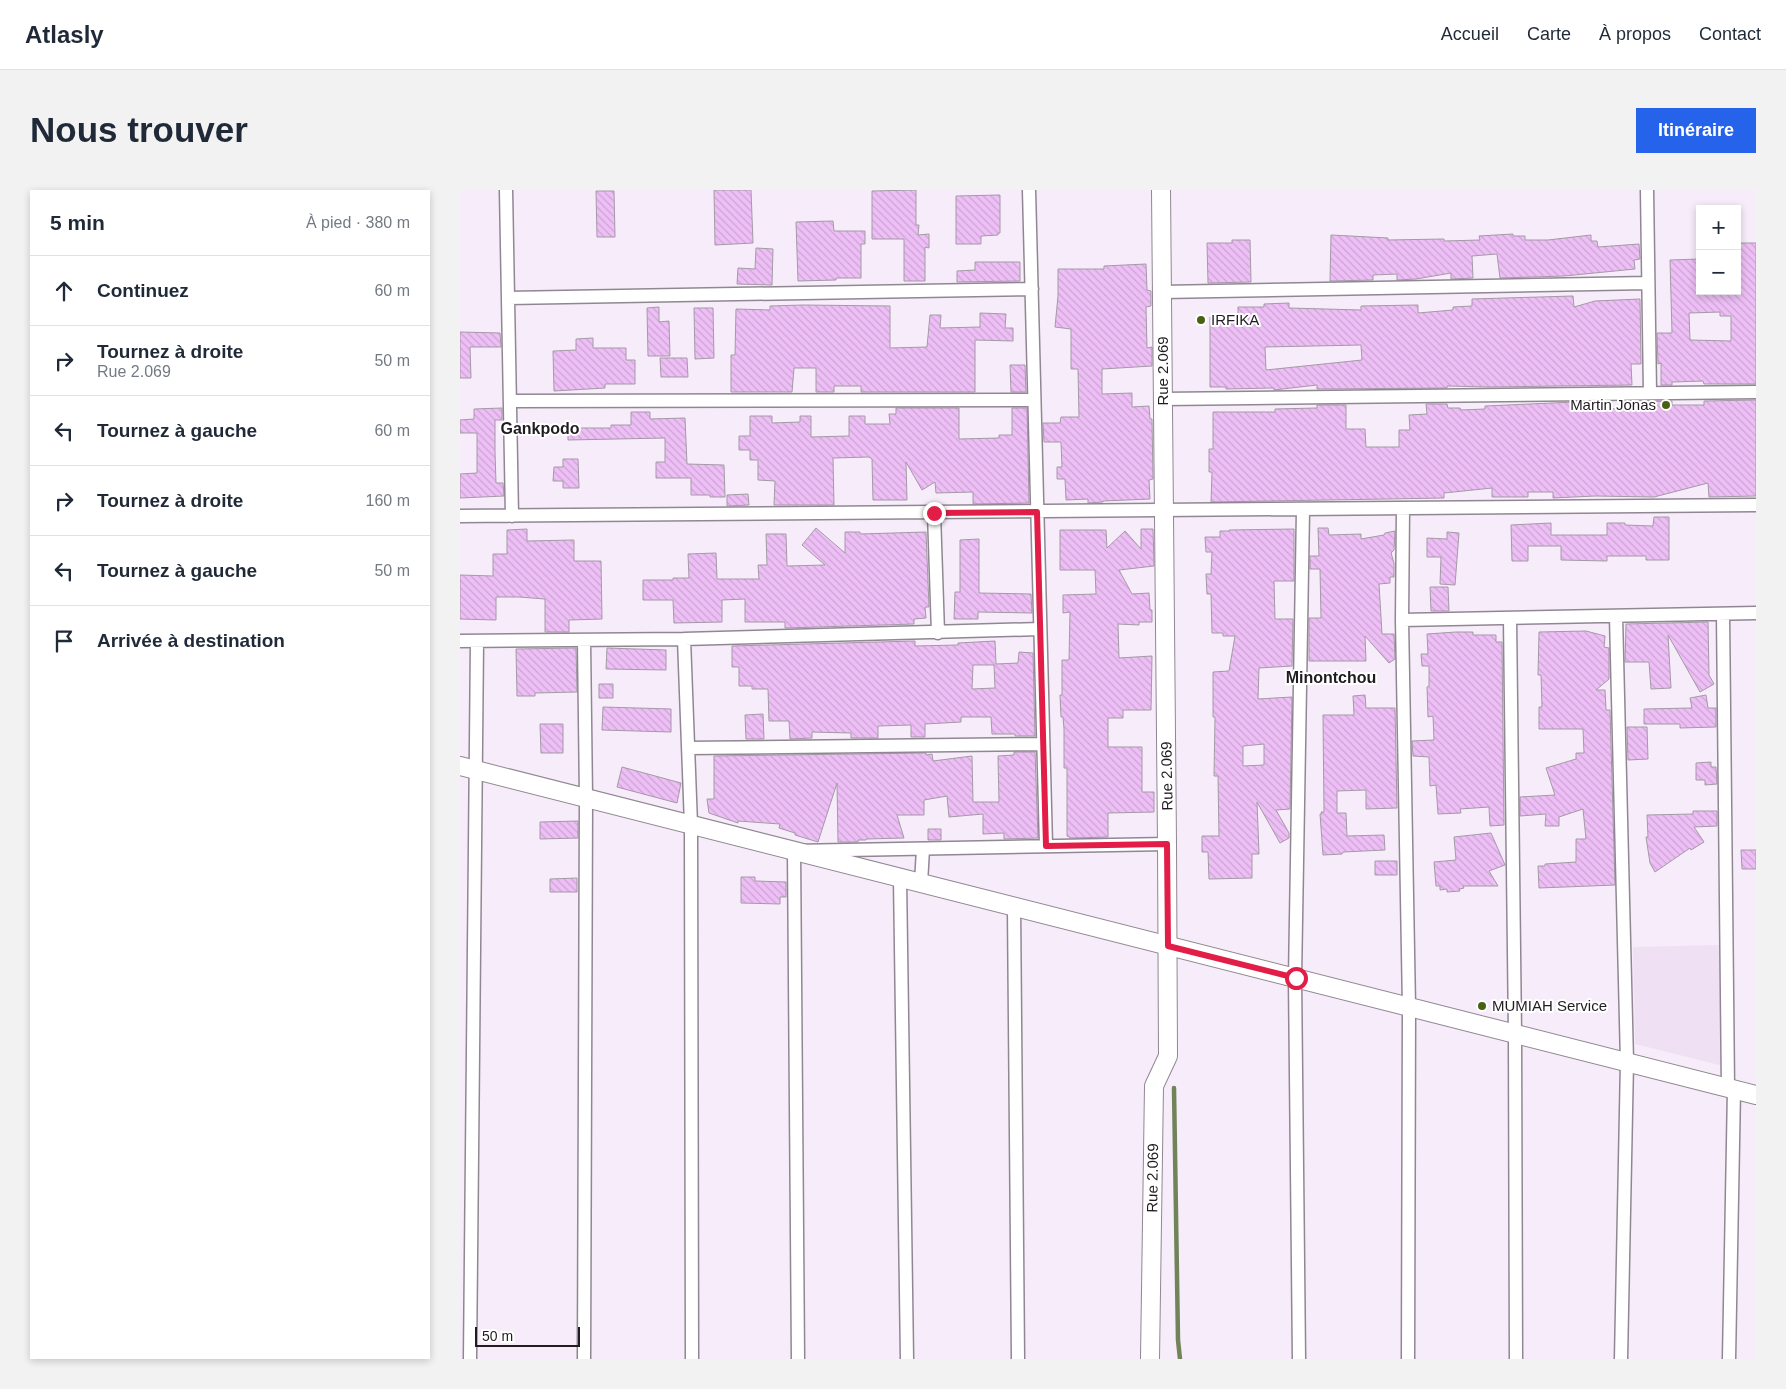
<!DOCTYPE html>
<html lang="fr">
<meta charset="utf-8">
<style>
body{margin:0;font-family:Helvetica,sans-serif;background:#f2f2f3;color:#1f2937}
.controls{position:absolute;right:15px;top:15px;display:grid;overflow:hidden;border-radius:0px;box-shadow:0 2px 8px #0003}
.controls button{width:45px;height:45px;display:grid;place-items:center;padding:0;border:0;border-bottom:1px solid #e0e1e3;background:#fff;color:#1f2937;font:25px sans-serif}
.scale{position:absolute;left:15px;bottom:12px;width:105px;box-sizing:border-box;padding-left:5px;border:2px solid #201c21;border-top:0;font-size:14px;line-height:18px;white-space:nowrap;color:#201c21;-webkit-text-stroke:4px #fff;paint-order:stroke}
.stop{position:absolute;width:15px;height:15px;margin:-11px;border:4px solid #e11d48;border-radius:50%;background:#fff}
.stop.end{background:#e11d48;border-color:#fff;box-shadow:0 1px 5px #0008}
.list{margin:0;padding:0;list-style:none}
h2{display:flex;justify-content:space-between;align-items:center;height:65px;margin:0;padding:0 20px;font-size:21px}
h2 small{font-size:16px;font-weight:400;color:#747a83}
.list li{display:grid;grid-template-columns:32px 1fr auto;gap:15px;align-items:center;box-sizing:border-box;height:70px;padding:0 20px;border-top:1px solid #e0e1e3}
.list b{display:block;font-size:19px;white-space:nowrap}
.list p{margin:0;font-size:16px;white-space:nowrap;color:#747a83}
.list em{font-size:16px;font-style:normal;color:#747a83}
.icon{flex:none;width:28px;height:28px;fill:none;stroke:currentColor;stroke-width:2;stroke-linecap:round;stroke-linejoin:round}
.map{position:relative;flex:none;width:1296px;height:1169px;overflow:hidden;border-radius:0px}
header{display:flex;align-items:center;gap:30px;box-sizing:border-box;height:70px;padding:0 25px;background:#fff;border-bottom:1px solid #e0e1e3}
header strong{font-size:24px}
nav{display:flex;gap:28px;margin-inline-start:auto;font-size:18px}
.intro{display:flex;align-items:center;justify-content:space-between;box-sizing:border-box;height:120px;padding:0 30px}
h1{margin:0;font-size:35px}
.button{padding:12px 22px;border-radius:0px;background:#2563eb;color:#fff;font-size:18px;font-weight:700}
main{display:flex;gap:30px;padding:0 30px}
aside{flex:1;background:#fff;border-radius:0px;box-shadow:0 2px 8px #0003}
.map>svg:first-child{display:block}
.built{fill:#f0e0f3}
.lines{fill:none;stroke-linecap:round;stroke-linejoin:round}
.stream{stroke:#718359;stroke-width:4.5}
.building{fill:url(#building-back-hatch);stroke:#a49aa6;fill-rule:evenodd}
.street-casing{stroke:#918793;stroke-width:15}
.secondary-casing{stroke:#918793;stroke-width:20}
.street{stroke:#fff;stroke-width:12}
.secondary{stroke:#fff;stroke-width:18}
.route{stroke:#e11d48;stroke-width:6}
.poi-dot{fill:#476213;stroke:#fff;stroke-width:2}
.labels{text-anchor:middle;stroke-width:4;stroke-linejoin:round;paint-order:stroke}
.poi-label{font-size:15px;fill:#201c21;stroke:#fff;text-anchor:start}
.street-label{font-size:15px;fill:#201c21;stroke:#fff}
.neighbourhood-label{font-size:16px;font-weight:bold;fill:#201c21;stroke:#fff}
</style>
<header>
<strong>Atlasly</strong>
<nav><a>Accueil</a><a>Carte</a><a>À propos</a><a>Contact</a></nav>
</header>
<div class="intro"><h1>Nous trouver</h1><a class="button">Itinéraire</a></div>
<main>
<aside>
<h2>5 min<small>À pied · 380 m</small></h2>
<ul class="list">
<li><svg class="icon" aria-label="ahead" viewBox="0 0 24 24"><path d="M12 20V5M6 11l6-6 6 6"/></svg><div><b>Continuez</b></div><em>60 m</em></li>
<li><svg class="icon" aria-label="right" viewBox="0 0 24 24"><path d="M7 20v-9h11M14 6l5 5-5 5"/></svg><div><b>Tournez à droite</b><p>Rue 2.069</p></div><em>50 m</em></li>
<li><svg class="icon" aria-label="left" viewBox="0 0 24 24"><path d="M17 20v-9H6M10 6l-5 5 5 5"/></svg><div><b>Tournez à gauche</b></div><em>60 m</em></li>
<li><svg class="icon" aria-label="right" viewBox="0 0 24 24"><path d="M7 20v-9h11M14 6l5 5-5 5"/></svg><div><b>Tournez à droite</b></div><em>160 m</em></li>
<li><svg class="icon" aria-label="left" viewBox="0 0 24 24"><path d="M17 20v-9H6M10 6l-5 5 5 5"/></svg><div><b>Tournez à gauche</b></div><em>50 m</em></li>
<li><svg class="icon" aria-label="arrive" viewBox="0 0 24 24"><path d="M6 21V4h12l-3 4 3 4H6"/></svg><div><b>Arrivée à destination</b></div></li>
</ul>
</aside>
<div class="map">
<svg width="1296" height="1169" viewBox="0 0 1296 1169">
<defs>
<pattern id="building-back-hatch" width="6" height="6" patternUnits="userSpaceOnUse" patternTransform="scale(1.25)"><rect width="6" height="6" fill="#eebff6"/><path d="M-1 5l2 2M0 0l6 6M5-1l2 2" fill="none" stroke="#cca4d3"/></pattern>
</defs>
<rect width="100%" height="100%" fill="#f7ecf9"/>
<path class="built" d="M1260 755 1263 876 1175 854 1173 757Z"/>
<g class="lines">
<path class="stream" d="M714 898 718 1150 720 1169"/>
</g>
<path class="building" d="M254 0H291L293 53 255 55Z
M456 0V35H459L458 45 469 44V58L465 57V91H444V49H412V1Z
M136 1H154L155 47H137Z
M540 5V43H538V45L521 46V54H496V6Z
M373 31 374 41H405V54H401V88H376V90L338 91 336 32Z
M1053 44V46H1065V50H1088L1131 45V51H1137L1138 57 1179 54 1180 69 1174 70 1175 79 1104 86 1040 88 1037 64 1012 66 1013 88 991 89V83L956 89 937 90V84L913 85V90L870 91 871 45 928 48V50L984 49V51L1020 50 1019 46Z
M772 50H790L791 92 748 93 747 53H772Z
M1277 53H1296V194H1244L1243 191 1212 192V195H1201V173L1198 174 1197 143H1212L1210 70 1240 69V101H1277ZM1260 122V126H1271V151L1230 150 1229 123Z
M296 58 313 59 312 95 277 94 278 78 295 79Z
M515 72H560V91L497 92V81L515 80Z
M686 74 687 100 691 101V116L686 117 687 158 692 157V176L642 179V204L672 203V217L689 216 690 229H692L693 289 689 290 690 309 643 311V312L628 313V309L606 310 605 289H597V277H602L601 252H584L583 233H600L601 227H619L618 179H611V139L595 137 598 106V79H644V76Z
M1113 106 1114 117 1135 111 1180 109 1181 174H1171L1172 195 1029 197 987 196V198L857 199V195L814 200V198L766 199V197H750V127L778 128V117H804V114L829 113V118L901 120V116L958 115V123L993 120V117L1012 116V109ZM901 155 902 170 806 180 805 157Z
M343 115 430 116V158L467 157 470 125H481L480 138 520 137V123L546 124 545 138H553V151L515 150V202H401V196H374V202H356V178H334L332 202H271V165H275L276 119 310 120V116Z
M199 117V132L209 131 210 166H188L187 118Z
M234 118H253L254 168 235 169Z
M0 142 40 143 41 157H10L11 188H0Z
M133 148V158H166V170H175V194H145V198L94 201 93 161 116 160V149Z
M200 168H227L228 187H201Z
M550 175H565L566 202H551Z
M1296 210V306L1249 307 1248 293 1194 307 1135 306 1093 308V302H1068V307H1032V298L984 303V308L751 312 752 282H749V259H753V222H815V219L857 218V215H886V239H905L906 257H939V240H950L949 225 967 224 966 214H987L988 218H1000L1001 220 1025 219V216L1115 212V220L1175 218V212L1212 211V215H1244V211Z
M42 218V230H35V262L36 293H43L44 306 0 308V284L17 283V243H0V230L14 229V219Z
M436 218H499V249L539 248V245H552V218H567L569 313 513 314V302L476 303 475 292 462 300 446 272 447 310H413L412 269 409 267 373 268 374 315H314L315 291 298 290V270H290V260H279V246H290V226H312V233L340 232V226H351V247L389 246V226H405V234H430L429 224H436Z
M171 222H190V229L225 228 227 274 264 275 265 307H250V305H231V288H196V272H205V248L108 250V238H151V235H171Z
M103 269H118L119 298H103V291H93L94 277H103Z
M288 304 289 315 267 316V305Z
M1194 327H1209V370H1186V366H1147V371L1101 370V356H1068V371H1052L1051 335 1091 333V345H1147V333H1165V335L1193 336Z
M356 338 385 363V342H400V344L466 342 469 417H465L466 428 454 429V434L325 438V432H285V409L262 410V432L214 433 213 410H183V390H213V388H229L228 364 256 363 257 389H299L298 375H307L306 344H326L327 376 365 375 342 355Z
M858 338H868L869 345 901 344V349L924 345 925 343 935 341 934 360 931 363 934 373V387H930V393L919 394 922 444H934L935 469 929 473 905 446 906 471H849V428H861L860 379H850V366H859Z
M67 339V351L114 350V371H141L142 429 109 430V442H85V409L59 407H36V430L0 429V385L33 386V364H47V340Z
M681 339H693L694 376 659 380 672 404 689 403 690 420H692V432H679V435L658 434 659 468 692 466 691 520H663V528H648V557H682V602H694V622L648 623V647L611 648 607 646V578H604V539L603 527H601L600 505H602V470H609L610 422 603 423V405L636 404 635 380H600V340H646L647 358 665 341 681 359Z
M834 339V391H814L815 429H833L832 476 799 478 798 509 832 507 830 619 816 620 829 643V648L820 653 797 612 799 664H792V688L749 689 748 662H742V646H759L758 586H754L755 527H753V482L769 481 775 446H763V443H752L751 404H747L746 384H751L752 362H746L745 347H760V341H769V340ZM804 554V575L783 576V556Z
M987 342 999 343 995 395 980 394 981 367H967V348L987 349Z
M519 349V403L571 404 572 423 518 422V429H494L495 402H500V350Z
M970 397H988L989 421H971Z
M1248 432 1249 485 1254 494 1240 502 1208 445 1211 498 1191 499 1189 472H1165L1166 434Z
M1126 441 1145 446 1144 457 1149 458V489L1136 500H1145L1146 520H1150L1155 695 1079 698 1078 676H1085V674L1116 672V649H1126L1123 619 1099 627V636H1085L1086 624 1060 626V607L1095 605 1086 578 1116 569V563H1124L1123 539H1079V517H1082L1081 485H1078L1079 442Z
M996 442H1013V445H1036V452H1042L1044 635 1030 636 1029 617 1000 619 1001 623 978 624 976 595 970 596 969 567 953 566 952 551 974 550 973 526 968 527 967 497 969 496V476H962L961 464H968L967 444Z
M455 451V456L498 455V453L535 451 536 474 558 473 559 462 573 463 575 546H555V544H532L531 527H501V532L465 534V547H451V535L418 536V548H391V543L352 542V548L330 549 329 531H309L308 499H292V496H279V477H272V456ZM513 475H534L535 498 512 499Z
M116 458 117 502 75 503V506H57L56 459Z
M147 458 206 460V480L146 479Z
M139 494H153V508H139Z
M905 505 906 518H935L937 618 906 619V600L877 601V623H886L887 646 924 645 925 660 883 662 882 664 863 665 860 624H862L861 622H864L863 525H894L893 506Z
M1246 505 1248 518H1256V537L1220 538V534H1184V519L1232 518 1230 508Z
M143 517 211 519V542L142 540Z
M303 524 304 549H286L285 525Z
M80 534H103V563H81Z
M1167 537H1187L1188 569 1168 570Z
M554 562H575L578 648 544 649V643L523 644V624L489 627 487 606 464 610V625H437L444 648 406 649V650H398V652H378L377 593 358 652 335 645V643L319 638 320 634 278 631V633L249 623 247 609H254V566L466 563V565L472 564 473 571 512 566 513 612H539L538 566 554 565Z
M1251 572V577H1256L1257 594 1245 595V590H1236V573Z
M162 577 221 593 217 613 157 597Z
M1233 621H1257V636L1234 637 1244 652 1231 660 1230 658 1195 682 1190 673 1186 647H1188L1187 625 1233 624Z
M118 631V648L80 649V632Z
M468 639H481V650H468Z
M1031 643 1045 675 1029 681 1038 696H1003L1004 698 999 699 1000 701 987 702V699L980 700V696H976L974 672 996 670 994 647Z
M1281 660H1296V679H1282Z
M915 671H937V685H915Z
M281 687H295V691L326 692V707H320V714L281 713Z
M117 688V702H90V689Z"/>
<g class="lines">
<g class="street-casing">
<path id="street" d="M46 0 52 326
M569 0 586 656
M1187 0 1190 203
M702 102 1188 93
M48 108 572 99
M703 209 1296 202
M50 211 574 210
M943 319 942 430 949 817 948 1169
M474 323 478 443
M0 326 1296 315
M1263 424 1268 898
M1156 426 1167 872 1161 1169
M1050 428 1055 844 1056 1169
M942 430 1296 423
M224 449 231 635 232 1169
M0 451 224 449 580 439
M124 451 126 608 124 1169
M228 558 583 554
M440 688 447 1169
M461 693 463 659
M554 717 558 1169
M10 1169 17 451
M338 1169 334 661 707 654
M839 1169 835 788 843 320
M1269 1169 1274 899"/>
</g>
<g class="secondary-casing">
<g id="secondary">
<path d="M0 576 1296 905"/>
<path id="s1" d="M690 1169 694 896 708 866 707 654 701 0"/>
</g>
</g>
<use href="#street" class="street"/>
<use href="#secondary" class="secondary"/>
</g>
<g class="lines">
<path class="route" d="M474 323 577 322 586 656 707 654 708 756 836 788"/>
</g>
<g class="poi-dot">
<circle cx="741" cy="130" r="5"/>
<circle cx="1206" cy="215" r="5"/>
<circle cx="1022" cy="816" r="5"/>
</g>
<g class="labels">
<g class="poi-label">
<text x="751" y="135">IRFIKA</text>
<text x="1196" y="220" text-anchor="end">Martin Jonas</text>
<text x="1032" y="821">MUMIAH Service</text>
</g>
<g class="street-label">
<text transform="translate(703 181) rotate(-90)" y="5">Rue 2.069</text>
<text transform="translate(707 586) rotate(-91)" y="5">Rue 2.069</text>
<text dy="5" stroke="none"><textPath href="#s1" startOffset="181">Rue 2.069</textPath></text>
</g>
<g class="neighbourhood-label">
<text x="80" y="244">Gankpodo</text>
<text x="871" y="493">Minontchou</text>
</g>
</g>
</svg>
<div class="controls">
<button>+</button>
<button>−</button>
</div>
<div class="scale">50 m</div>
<div class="stop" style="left:836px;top:788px"></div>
<div class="stop end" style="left:474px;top:323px"></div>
</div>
</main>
